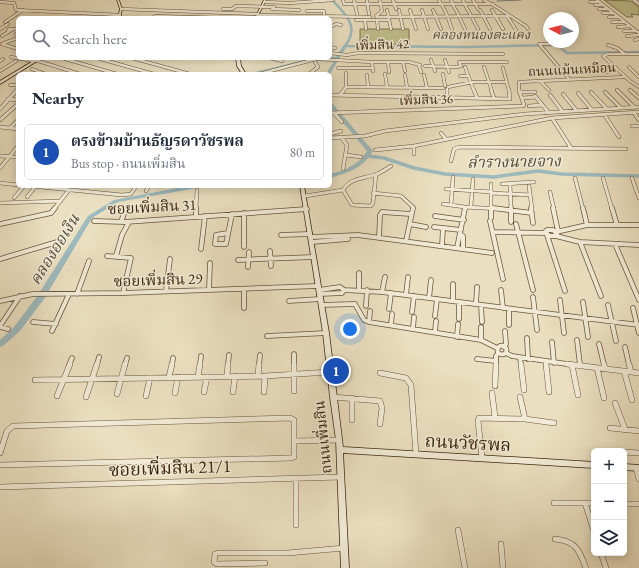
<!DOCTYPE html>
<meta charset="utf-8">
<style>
body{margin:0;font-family:"EB Garamond","Noto Serif Thai",serif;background:#f6f6f7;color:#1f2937}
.controls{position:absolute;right:12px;bottom:12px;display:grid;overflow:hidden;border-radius:6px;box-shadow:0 2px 10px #0003}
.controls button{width:36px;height:36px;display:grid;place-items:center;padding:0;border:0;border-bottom:1px solid #e0e1e3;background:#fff;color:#1f2937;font:20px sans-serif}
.compass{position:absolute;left:543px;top:12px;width:36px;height:36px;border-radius:50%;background:#fff;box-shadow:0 2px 10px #0003;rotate:277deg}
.you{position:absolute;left:350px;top:329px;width:14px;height:14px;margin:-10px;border:3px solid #fff;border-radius:50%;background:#1a73e8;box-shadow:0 0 0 6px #1a73e833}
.badge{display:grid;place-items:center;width:26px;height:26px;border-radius:50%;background:#8f2418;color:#fff;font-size:13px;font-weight:700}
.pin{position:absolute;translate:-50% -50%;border:2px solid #fff;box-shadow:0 1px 4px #0006}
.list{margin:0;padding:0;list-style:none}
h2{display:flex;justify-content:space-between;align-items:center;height:52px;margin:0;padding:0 16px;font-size:17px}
h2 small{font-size:13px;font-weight:400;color:#747a83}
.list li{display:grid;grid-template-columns:26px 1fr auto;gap:12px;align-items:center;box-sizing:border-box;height:56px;margin:0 8px 8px;padding:0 8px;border:1px solid #e0e1e3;border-radius:6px}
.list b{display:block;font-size:15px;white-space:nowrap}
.list p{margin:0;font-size:13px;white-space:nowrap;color:#747a83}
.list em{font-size:13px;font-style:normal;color:#747a83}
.icon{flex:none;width:22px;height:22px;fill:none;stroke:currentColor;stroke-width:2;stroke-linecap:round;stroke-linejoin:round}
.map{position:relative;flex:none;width:639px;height:568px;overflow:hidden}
.search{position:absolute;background:#fff;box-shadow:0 2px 10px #0003;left:16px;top:16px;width:316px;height:44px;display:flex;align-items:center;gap:10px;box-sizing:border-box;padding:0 14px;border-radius:6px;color:#747a83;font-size:15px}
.panel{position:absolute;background:#fff;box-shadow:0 2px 10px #0003;left:16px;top:72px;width:316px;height:116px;border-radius:6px}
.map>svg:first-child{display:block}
.green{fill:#bfc08d;stroke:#7e744e}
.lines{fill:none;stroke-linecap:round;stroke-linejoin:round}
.stream{stroke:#778078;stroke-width:1}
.canal-far1{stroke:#9dbabe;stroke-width:2.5}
.canal{stroke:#9dbabe;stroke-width:3.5}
.river{fill:#9dbabe;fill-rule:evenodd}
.street-far3-casing{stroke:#69563b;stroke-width:3.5}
.street-far2-casing{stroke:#69563b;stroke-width:4}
.street-far1-casing{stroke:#69563b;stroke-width:5.5}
.street-casing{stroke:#69563b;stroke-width:6}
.secondary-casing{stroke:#3e280f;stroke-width:1.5}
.street-far3{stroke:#f1ead6;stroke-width:2.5}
.street-far2{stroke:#f1ead6;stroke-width:3}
.street-far1{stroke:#f1ead6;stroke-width:4}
.street{stroke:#f1ead6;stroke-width:5}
.secondary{fill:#f1ead6;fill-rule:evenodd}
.labels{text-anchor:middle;stroke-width:3;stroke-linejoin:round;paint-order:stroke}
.far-water-label{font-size:13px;font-style:italic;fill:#564c3b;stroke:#f1ead6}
.far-street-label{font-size:13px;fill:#3e280f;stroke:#f1ead6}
.street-label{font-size:15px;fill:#3e280f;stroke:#f1ead6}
.water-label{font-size:16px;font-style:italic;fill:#564c3b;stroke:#f1ead6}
.near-street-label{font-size:18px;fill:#3e280f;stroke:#f1ead6}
</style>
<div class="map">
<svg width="639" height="568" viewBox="0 0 639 568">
<rect width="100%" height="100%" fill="#eadfc0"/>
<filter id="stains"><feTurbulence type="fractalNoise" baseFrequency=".005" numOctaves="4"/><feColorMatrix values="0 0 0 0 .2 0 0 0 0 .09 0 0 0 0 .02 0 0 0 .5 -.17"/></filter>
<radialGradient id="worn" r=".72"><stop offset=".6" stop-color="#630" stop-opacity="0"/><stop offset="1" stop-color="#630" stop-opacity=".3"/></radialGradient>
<path class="green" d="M604 0 631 1 639 7V15L631 14 633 17H627Z
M360 29H409V45H372L360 43Z"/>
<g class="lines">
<path class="stream" d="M497 1 521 0"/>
<path class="canal-far1" d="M332 0C346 14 360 27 345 46
M345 46 468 47 557 45 567 53 639 52
M330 58H337
M252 74 318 58"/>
<path class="canal" d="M368 156 384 158 414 168 445 174 494 177 538 171 562 174 639 176"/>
<path class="river" d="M345 45 347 46 330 74H326L343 46Z
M330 103H332L373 151C363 168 348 173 330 178V174C345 170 359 165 367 151L330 107Z
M188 186H200L197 188 118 202 92 218 44 299 20 331 3 346 0 347V340L14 327 38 295 88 216 114 200Z"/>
<g class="street-far3-casing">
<path id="street-far3" d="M343 0 344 4H493
M354 0 357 14
M367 0 369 14
M393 0 396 9
M439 0 444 9
M451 0 455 9
M463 0 467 9
M473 0 478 9
M484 0 500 9
M597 0 639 33
M634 0 639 4
M0 2 14 3 16 10 120 15
M264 2 290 3 333 0
M590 2H599
M595 5H603
M121 9 258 14
M223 9H232L236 6 274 7
M272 9 299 10
M599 9H608
M387 10 391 29
M399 10 403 29
M410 10 416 29
M422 10 428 29
M433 10 441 29
M445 10 452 29
M456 10 465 29
M468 10 478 29
M480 10 490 29
M492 10 503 29
M501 10 526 26 528 29
M307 11H324V14
M603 13H612
M258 15 370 17
M376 16 382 11 380 0
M507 16 516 30
M377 17 510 16
M609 17H618
M35 18H58
M119 18H128
M153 18 155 16 222 18
M356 20H389
M365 20 366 29
M377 20 378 29
M5 22 23 10
M612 22H624
M330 27 336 24 341 25
M618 27 630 26
M0 29 8 24
M9 29H15L8 31Z
M624 31H635
M16 34H18
M2 36 10 31
M627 36 639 35
M635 40 639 39
M4 43 18 38
M2 44 18 49
M555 44H539L570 80
M608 45 617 48 625 54
M330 47 335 48
M330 53 347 55 358 53 503 54
M639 54H608L603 56 630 81 639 87
M11 57 33 61
M62 58 117 74
M97 58 154 74
M132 58 190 74
M269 58 282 61
M35 60 80 74
M431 60 435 71
M445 60 449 72
M0 61 3 59
M372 62H409L420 65
M388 62 389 72
M403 62 405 71
M419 66 421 72
M425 66 456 67 461 66 459 62H507
M465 67 474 91
M484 67 492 91
M629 67 639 77
M338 68H372
M503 68 509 91
M32 69 45 74
M0 71 16 61
M563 71 595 69 607 72
M259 74 316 59 372 62 373 71
M309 74 318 67 315 62
M385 74 387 87
M443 74 445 86
M367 75 368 87
M405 75 407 87
M424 75 427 88
M460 76H468
M541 82 549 90
M10 85H18
M346 87 443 88
M448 87 473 82H507
M447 89V91
M16 91 18 89
M343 91 346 87V73
M519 91V82L625 77"/>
</g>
<g class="street-far2-casing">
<path id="street-far2" d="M447 90V98
M474 90 477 98
M491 90 494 98
M617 90 634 107
M630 90 639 98
M519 92H535
M591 92 607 109
M605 92 621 108
M578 93 592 110
M563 94 576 110
M330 95 510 99 509 90
M340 95 344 90
M550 95 563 112
M535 96 549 113
M523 98 536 97
M8 99 18 100
M529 106 542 105
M0 109 17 90
M330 113 523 106 524 105 519 90
M334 113 342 122
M634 113 639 120
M604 114 619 137
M552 118 571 148
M0 120 18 104
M632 126H639
M0 127 18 129
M10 128 18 120
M441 133 446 139
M330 134 341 131
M341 137 347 145 343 169
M330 138 365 136 385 131 525 114 639 107
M414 146V154
M375 150 414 146 552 118 639 112
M346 155 361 157
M0 156 18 157
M451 161 454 149 459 147 626 149
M0 168 18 146
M575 178 583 209
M603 178 612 209
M632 178 639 198
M0 183 18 185
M491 184V209
M502 184 534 182
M510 184 511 209
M31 186 122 195 131 194 136 186
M529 186 532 209
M446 189 492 192
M343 190 352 205 371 206 373 203 376 174
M146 191 149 186
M550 192 554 209
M373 193 401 196 413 207V209
M492 193 530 195
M305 196 343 190C351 177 364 179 377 174 382 172 386 169 391 166
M27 197 35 187
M14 198 24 186
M0 203 61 201
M443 204 465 207
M451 205 453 177
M471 206 473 179
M54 209 69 190
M196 209 197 190
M303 209H307
M465 209V207L501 209"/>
</g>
<g class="street-far1-casing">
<path id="street-far1" d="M491 208V218
M493 208 532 213
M511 208V222
M531 208 533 223
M553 208 558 231
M583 208 587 225
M612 208 617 225
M244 213V247
M435 216 464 220
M196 217V208
M94 221 125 222 307 209
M490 221 503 279
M121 222 126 208
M0 224 51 213 55 208
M410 224 426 227
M516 224 533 290
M434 227 461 230
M547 230H553L557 234 556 236H550L545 232Z
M493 232 546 233
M556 232 587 225H639
M228 233 216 235 215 244H226L232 214
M460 234 463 236V249
M281 235 310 234
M547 235 565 291
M556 236 580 242 639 245
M311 237 358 235 492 253
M379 238 380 215 382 212 411 214
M406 241 413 208
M312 242 348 239
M580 242 601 296
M615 244 639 300
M442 246 443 228
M457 248 465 208
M201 249 205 216
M270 251 271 266
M107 256 131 258 123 293
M116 256 122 235 129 222
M0 259 64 240
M238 260 314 257
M248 267 249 252
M359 273V290
M453 284V301
M244 289V308
M209 290 210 263
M319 290 340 287 344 290 382 292 639 325
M501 290 503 308
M166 291 170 259
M382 292 385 277
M77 294 89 261
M319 294 342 293 344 290
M406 295 408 277
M533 297 537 330
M429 298 431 280
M560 300 564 333
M0 301 33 294 123 293 318 286
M289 301 320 299
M459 302V319
M583 302 588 337
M476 304 477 287
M321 305 355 304 364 320 369 322 481 340 497 348
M481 305 482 322
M608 305 616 341
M366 306 367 290
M633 308 639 333
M389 309 391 293
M509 309V325
M412 312 414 296
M435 316 437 299
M33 322 56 324
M369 322 370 311
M391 325 392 314
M0 326 20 296
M0 327 8 329
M481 327V340
M413 328 414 317
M52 331 69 294
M435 332 436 321
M267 336 326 333
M457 337 458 324
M527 338 528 359
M577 340 580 365
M552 342 554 363
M599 344 604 365
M497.5 350a4.5 4.5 0 1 1 9 0a4.5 4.5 0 1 1-9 0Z
M504 347 506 344 505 331
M625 347 629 365
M506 353 512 356 574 365
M294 354V365
M520 358 521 365
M477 359 496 361
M546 361V365
M69 365 72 358
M97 365 99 357
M125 365 127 358
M172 365 173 358
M200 365 201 356
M228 365 229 355
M259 365 260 355
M496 365V356L498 353"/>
</g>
<g class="street-casing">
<path id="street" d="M294 364V391
M521 364 524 390
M546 364 549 392
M567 364 639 373
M580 364V366
M604 364 605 369
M629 364 631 372
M572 365 578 395
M597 368 604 398
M624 371 632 400
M380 373 406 378 411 385 416 454
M227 376 228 364
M258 376 259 364
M169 377 172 364
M198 377 200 364
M35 380 265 376 330 372
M495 386 496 364
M204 392 207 377
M233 392 235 376
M264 392 265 376
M175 393 178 377
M492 393 495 417
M117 394 125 364
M57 396 70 364
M146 396 150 378
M86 397 97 364
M333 397 380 401 382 408 380 424
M520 397 525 419
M352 398V420
M615 403 625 429
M610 428 639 431
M295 441 339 440
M603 451H606
M624 452 639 453
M0 453 7 431 13 426 290 418 294 420V457L291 458 0 465
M482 458 478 421 479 418 525 419 554 423
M636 468 639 479
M296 479V525
M0 487 341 477
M554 503H594
M585 503 594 531
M624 504H639
M458 530 465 568
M555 539C576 541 579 550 586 568
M501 544 503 568
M601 553 606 568
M265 563 217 564 214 562 215 554 218 553H288L344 548"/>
</g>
<g class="secondary-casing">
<path id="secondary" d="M117 0H119L122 9 120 18H118L120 9Z
M264 0H266L257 18H255Z
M38 58H42L0 84V81Z
M236 58H240L241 66 246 74H242L237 66Z
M300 186H304L329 333 343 447 594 462V468L343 453 349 568H341L336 440 330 397 323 333Z
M624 464 639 465V471L624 470Z"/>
</g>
<use href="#street-far3" class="street-far3"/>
<use href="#street-far2" class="street-far2"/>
<use href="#street-far1" class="street-far1"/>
<use href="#street" class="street"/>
<use href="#secondary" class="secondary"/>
</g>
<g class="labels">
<g class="far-water-label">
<text x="481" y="39">คลองหนองตะแคง</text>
</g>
<g class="far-street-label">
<text transform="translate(382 44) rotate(-2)" y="5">เพิ่มสิน 42</text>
<text transform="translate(572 69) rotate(-3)" y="5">ถนนแม้นเหมือน</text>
<text transform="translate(426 99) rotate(-2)" y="5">เพิ่มสิน 36</text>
</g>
<g class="street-label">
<text transform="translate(152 207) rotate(-3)" y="5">ซอยเพิ่มสิน 31</text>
<text transform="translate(158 280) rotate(-2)" y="5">ซอยเพิ่มสิน 29</text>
<text transform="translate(323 437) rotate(-96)" y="5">ถนนเพิ่มสิน</text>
</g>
<g class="water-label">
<text transform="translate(514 161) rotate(-1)" y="6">ลำรางนายจาง</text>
<text transform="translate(54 249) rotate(-58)" y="6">คลองออเงิน</text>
</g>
<g class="near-street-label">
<text transform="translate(468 443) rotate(3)" y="6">ถนนวัชรพล</text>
<text transform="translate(170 468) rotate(-2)" y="6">ซอยเพิ่มสิน 21/1</text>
</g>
</g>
<rect width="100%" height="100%" filter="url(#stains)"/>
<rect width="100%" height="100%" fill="url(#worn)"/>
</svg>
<div class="controls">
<button>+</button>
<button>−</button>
<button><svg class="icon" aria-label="layers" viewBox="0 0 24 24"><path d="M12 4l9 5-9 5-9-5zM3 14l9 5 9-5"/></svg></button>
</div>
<svg class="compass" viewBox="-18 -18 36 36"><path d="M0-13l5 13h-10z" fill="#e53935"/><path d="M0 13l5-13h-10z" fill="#747a83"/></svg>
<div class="you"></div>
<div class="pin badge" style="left:336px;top:371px;background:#1a4fb4">1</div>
<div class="search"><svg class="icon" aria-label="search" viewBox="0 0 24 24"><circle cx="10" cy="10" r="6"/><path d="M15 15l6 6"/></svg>Search here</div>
<section class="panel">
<h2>Nearby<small></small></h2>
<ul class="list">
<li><span class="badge" style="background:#1a4fb4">1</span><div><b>ตรงข้ามบ้านธัญรดาวัชรพล</b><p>Bus stop · ถนนเพิ่มสิน</p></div><em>80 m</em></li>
</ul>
</section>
</div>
